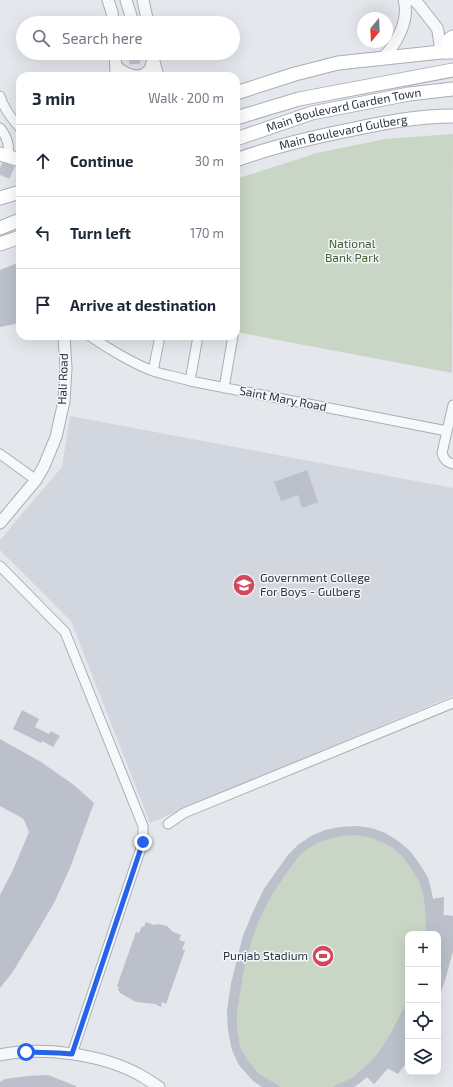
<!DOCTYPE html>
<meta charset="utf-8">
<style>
body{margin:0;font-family:"Exo 2",sans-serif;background:#f2f2f3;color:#1f2937}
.controls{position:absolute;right:12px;bottom:12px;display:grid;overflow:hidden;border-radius:8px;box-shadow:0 4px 16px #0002}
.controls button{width:36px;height:36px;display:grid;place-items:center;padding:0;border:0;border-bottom:1px solid #e0e1e3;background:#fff;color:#1f2937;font:20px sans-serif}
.compass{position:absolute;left:357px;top:12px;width:36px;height:36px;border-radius:50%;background:#fff;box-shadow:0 4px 16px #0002;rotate:198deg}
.stop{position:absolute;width:12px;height:12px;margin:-9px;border:3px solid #2563eb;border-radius:50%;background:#fff}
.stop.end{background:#2563eb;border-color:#fff;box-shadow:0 1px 4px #0008}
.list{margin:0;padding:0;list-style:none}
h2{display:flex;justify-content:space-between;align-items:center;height:52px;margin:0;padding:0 16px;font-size:17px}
h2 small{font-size:13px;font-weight:400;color:#747a83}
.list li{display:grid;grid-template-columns:26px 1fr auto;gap:12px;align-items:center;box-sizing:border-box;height:72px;padding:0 16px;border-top:1px solid #e0e1e3}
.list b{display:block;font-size:15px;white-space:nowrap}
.list em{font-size:13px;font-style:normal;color:#747a83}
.icon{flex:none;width:22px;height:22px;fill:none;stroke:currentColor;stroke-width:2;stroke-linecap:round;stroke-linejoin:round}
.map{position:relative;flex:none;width:453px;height:1087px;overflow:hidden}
.search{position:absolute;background:#fff;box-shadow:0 4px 16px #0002;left:16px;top:16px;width:224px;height:44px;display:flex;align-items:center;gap:10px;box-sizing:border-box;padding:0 14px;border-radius:22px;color:#747a83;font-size:15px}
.panel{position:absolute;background:#fff;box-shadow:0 4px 16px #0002;left:16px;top:72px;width:224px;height:268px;border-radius:12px}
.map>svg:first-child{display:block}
.built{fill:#d2d6de}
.green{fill:#c9d6c5}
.building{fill:#bbc0ca}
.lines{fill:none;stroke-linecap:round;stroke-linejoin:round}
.tertiary-tunnel{stroke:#bfc3cb;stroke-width:11;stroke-dasharray:11 5.5;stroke-linecap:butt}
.secondary-tunnel{stroke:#bfc3cb;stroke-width:13;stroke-dasharray:13 6;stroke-linecap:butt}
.minor-casing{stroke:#a9aeb7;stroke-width:11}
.tertiary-casing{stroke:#a9aeb7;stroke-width:13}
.secondary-casing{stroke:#a9aeb7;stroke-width:15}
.minor{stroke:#f7f8fa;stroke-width:9}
.tertiary{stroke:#f7f8fa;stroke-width:11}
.secondary{stroke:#fff;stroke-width:13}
.route{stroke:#2563eb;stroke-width:5}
.labels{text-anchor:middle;stroke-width:3;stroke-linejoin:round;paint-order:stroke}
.street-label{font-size:12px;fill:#2b3445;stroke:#f4f6f9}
.park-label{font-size:12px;fill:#3f6138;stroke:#f4f6f9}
.poi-label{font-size:12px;fill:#2b3445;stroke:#f4f6f9;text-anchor:start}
</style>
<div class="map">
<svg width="453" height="1087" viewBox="0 0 453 1087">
<rect width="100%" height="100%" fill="#e4e7ec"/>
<path class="built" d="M70 416 453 488V696L150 823 71 621 0 550V540L62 467Z"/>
<path class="green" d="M453 134 452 373 236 332V179L317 153 385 139Z
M356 826C361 827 366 827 371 828 396 834 417 855 428 878 430 884 432 892 433 899L444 897V915L453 916V951L446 977 438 1000V934H408V1060L398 1074 388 1069 374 1084 367 1077 357 1085 354 1087H262L239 1065 232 1050 228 1030 227 1011 231 984 243 936 252 914 264 889 288 855 298 845 311 836Z"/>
<path class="building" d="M20 262V323L0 327V270Z
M307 470 318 502 302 508 298 495 281 501 274 482Z
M22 710 39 719 35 727 49 734 51 731 60 736 53 747 42 741 41 743 13 729Z
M0 739 41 762 74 785 94 803 70 868 54 903 34 937 12 973 0 988V895L13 870 29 832 24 820 22 818 0 806Z
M356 826 371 828 385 833 398 841 410 851 420 865 428 878 431 891 433 899 444 897 443 915 453 916V950L446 977 439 998H438V934H425L426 929 425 910 423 892 419 882 412 870 403 857 393 848 381 842 369 837 355 835 341 836 328 839 315 844 303 852 295 861 272 894 260 918 252 939 245 963 237 1012V1029L240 1047 248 1061 259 1074 281 1087H262L253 1081 239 1065 232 1050 228 1030 227 1011 231 984 243 936 252 914 264 889 288 855 298 845 311 836 325 830 340 827Z
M146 922 154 925 159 924 167 926 173 932 181 935 179 940 185 942 182 949 185 950 166 1004 162 1002 161 1007 155 1004 136 1002 120 993V992L118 990 119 987 117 986 136 932 139 933 142 926 144 927Z
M408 1000V1060L398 1074 388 1068 374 1084 367 1077 357 1085 354 1087H332L352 1078 368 1064 378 1053 392 1031Z
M48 1075 76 1086V1087H0V1082L5 1079 28 1076Z"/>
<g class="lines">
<path class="tertiary-tunnel" d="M134 53 136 76"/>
<path class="secondary-tunnel" d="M0 168 20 176"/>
<g class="minor-casing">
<path id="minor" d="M0 96C4 109 11 118 20 128
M0 128C7 137 10 145 8 157
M90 336C107 348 134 364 153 371 165 375 178 377 190 381L447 431
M153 371 160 336
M190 381 198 336
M224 388 233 336
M453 405 442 453C444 459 446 462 453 464
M0 454 36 480
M0 566 65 632 143 826V842L72 1054
M168 824 184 813 453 703"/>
</g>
<g class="tertiary-casing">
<path id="tertiary" d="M108 0 112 12 113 23
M126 0 131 16V23
M143 0 148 23
M414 0 419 5 437 28 438 31 441 52
M115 53 116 71
M153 58 158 76
M382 59C396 45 410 20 404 0
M116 66C125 74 140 82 150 69 151 66 152 62 153 60
M0 523 36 480 44 466 56 437 64 401 66 368 64 336
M0 1055C41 1046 101 1054 138 1074 146 1078 152 1083 159 1087"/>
</g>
<g class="secondary-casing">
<g id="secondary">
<path d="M446 52C447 46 447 39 453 37"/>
<path d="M236 93 295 74 338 63 441 52H453"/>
<path d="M236 118 299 99 453 70"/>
<path id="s1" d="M236 139 312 113 409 94 453 89"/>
<path d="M0 154 20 160"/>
<path id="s2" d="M236 160C274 146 314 137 354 129 387 122 419 116 453 116"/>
<path d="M0 198 20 192"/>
<path d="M0 228 20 220"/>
<path d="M0 244 20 237"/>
</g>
</g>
<use href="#minor" class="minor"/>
<use href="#tertiary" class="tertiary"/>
<use href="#secondary" class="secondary"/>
</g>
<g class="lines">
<path class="route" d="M26 1052 59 1053 72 1054 143 842"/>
</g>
<defs>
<g id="university-disc" transform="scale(1.15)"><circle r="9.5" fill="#d1495b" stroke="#f4f6f9"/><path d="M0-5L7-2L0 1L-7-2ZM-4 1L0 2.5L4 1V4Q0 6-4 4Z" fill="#fff"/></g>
<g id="stadium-disc" transform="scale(1.15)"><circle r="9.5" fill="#d1495b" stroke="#f4f6f9"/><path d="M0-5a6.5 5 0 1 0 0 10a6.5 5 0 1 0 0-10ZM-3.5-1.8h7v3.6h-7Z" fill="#fff"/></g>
</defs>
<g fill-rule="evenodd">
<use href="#university-disc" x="244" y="585"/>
<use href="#stadium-disc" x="323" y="956"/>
</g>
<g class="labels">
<g class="street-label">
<text dy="4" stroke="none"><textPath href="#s1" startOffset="112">Main Boulevard Garden Town</textPath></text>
<text dy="4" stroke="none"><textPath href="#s2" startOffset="111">Main Boulevard Gulberg</textPath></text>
<text transform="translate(63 379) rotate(-88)" y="4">Hali Road</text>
<text transform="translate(283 399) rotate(11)" y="4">Saint Mary Road</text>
</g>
<g class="park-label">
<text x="352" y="248">National<tspan x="352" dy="14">Bank Park</tspan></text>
</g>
<g class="poi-label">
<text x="260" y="582">Government College<tspan x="260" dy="14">For Boys - Gulberg</tspan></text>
<text x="308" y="960" text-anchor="end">Punjab Stadium</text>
</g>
</g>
</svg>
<div class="controls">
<button>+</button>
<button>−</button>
<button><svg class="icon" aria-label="locate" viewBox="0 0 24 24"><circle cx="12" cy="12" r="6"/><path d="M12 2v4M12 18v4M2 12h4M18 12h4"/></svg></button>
<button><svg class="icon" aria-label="layers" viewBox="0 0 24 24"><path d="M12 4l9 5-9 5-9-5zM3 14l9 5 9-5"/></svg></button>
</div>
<svg class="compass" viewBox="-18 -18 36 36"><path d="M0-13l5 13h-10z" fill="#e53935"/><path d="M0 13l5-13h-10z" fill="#747a83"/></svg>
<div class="stop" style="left:26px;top:1052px"></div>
<div class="stop end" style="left:143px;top:842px"></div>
<div class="search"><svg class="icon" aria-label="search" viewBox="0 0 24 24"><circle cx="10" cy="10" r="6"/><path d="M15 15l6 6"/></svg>Search here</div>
<section class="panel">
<h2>3 min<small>Walk · 200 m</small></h2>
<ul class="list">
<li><svg class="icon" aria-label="ahead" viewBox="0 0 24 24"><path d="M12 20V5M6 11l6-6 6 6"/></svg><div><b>Continue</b></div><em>30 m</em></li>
<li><svg class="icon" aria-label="left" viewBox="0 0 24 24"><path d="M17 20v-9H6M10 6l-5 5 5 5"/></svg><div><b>Turn left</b></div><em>170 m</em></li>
<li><svg class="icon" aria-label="arrive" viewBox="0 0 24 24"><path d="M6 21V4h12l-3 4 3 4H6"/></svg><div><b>Arrive at destination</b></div></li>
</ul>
</section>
</div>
